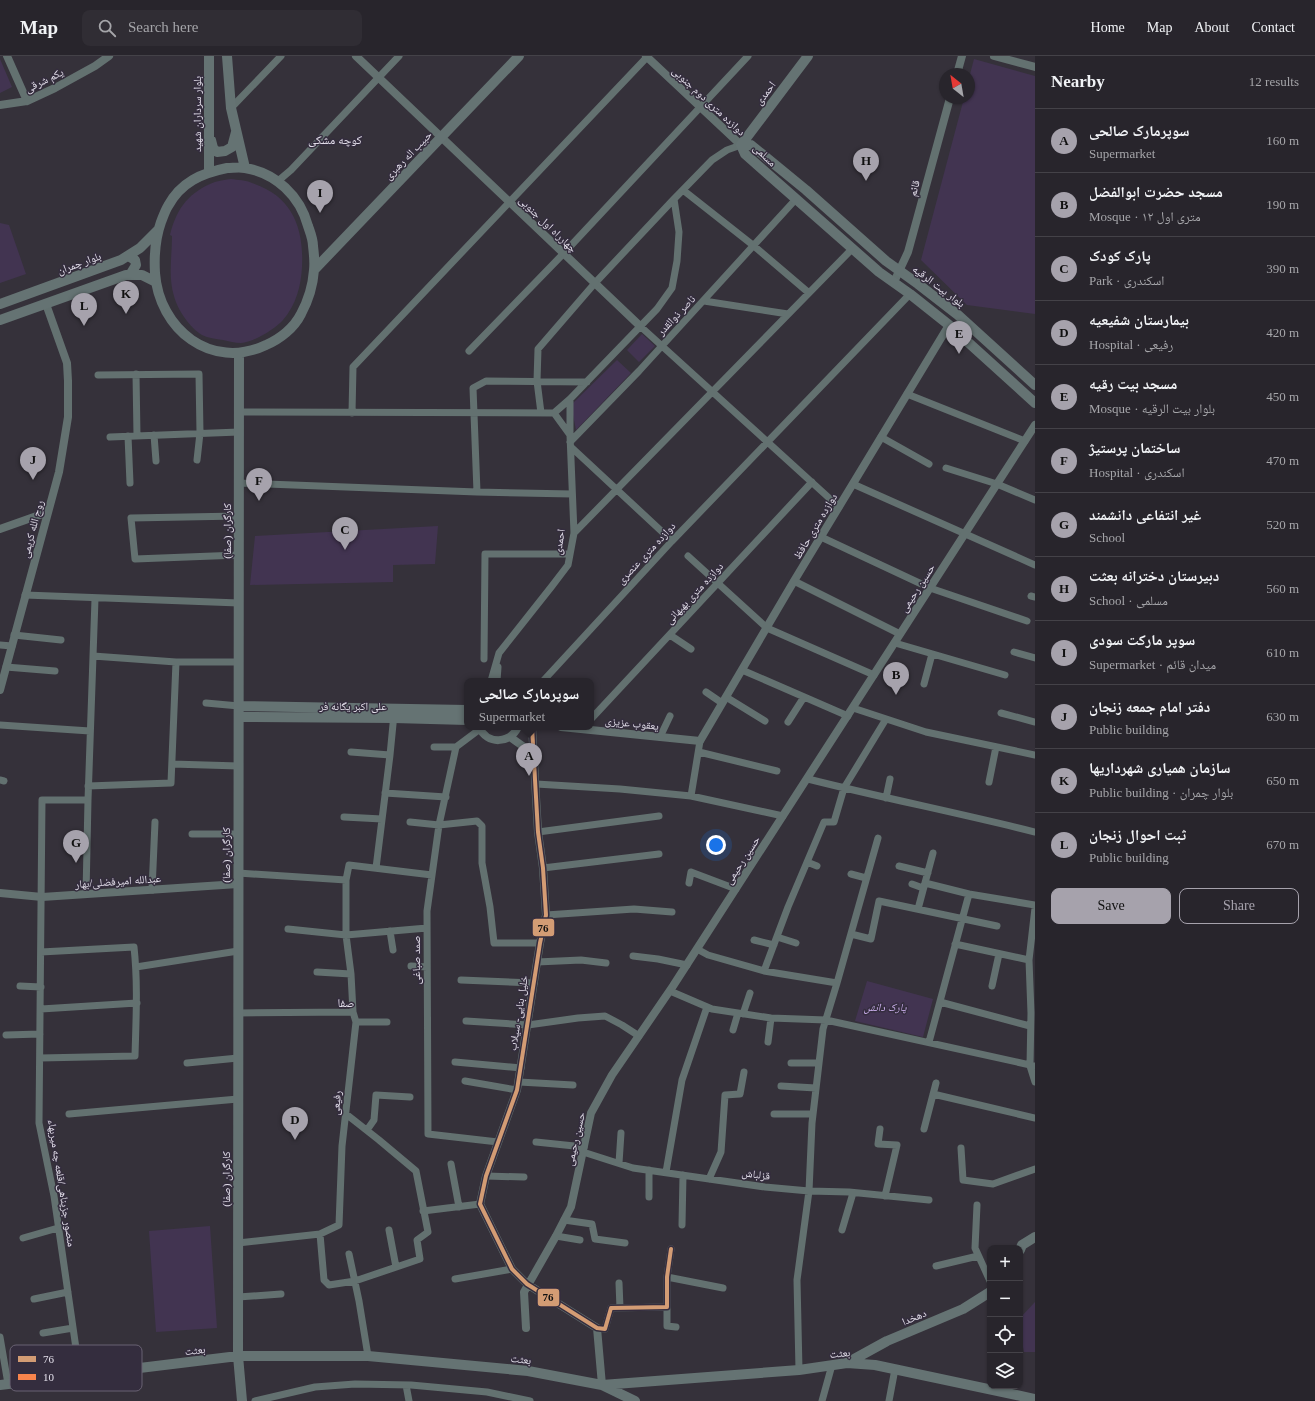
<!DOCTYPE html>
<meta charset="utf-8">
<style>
body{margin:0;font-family:"Times New Roman","Noto Naskh Arabic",serif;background:#302d34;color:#f1f3f6}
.controls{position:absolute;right:12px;bottom:12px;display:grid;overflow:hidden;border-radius:8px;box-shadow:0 1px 3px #0004}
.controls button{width:36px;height:36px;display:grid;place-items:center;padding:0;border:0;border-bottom:1px solid #444248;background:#28252c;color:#f1f3f6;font:20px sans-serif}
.compass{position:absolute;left:939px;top:12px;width:36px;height:36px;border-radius:50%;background:#28252c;box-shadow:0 1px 3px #0004;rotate:329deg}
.you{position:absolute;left:716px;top:789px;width:14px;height:14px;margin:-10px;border:3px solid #fff;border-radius:50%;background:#1a73e8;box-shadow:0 0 0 6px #1a73e833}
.badge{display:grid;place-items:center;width:26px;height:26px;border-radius:50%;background:#a6a2ac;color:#111;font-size:13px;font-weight:700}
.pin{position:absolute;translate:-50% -33px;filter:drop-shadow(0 1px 2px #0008)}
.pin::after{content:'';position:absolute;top:21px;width:14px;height:12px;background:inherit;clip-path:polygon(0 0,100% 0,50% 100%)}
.popup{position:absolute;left:464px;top:622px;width:130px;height:52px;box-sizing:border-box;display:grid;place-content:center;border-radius:8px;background:#28252c;filter:drop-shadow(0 1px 3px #0005);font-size:13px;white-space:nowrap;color:#a5a5a9}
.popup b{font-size:15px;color:#f1f3f6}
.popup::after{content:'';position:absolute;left:50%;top:100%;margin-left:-8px;border:8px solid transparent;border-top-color:#28252c}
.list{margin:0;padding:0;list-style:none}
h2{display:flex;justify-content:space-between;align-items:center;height:52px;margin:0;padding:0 16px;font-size:17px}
h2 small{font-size:13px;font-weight:400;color:#a5a5a9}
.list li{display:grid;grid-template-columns:26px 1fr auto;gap:12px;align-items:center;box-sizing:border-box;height:64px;padding:0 16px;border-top:1px solid #444248}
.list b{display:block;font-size:15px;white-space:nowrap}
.list p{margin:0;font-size:13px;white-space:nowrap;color:#a5a5a9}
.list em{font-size:13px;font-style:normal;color:#a5a5a9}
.actions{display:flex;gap:8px;padding:12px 16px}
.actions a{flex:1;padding:9px 0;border:1px solid #a6a2ac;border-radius:8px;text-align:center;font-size:14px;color:#a6a2ac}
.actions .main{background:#a6a2ac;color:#111}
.icon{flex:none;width:22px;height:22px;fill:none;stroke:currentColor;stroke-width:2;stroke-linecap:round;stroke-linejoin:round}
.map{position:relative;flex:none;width:1035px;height:1345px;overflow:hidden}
header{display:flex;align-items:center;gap:24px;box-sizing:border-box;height:56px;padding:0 20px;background:#28252c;border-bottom:1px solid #444248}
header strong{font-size:19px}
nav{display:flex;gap:22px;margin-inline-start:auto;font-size:14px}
.search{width:280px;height:36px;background:#302d34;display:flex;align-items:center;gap:10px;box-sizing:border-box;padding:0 14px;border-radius:8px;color:#a5a5a9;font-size:15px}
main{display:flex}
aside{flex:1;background:#28252c}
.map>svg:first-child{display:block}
.green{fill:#423451}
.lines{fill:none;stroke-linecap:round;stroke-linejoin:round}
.minor{stroke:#637170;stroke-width:7}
.tertiary{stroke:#637170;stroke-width:8}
.secondary{stroke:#657373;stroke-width:10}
.bus-1-casing{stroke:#342d3e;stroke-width:7}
.bus-1{stroke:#d39c74;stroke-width:4}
.labels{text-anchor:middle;stroke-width:3;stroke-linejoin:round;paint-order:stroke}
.street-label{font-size:11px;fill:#e3dfea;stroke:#342d3e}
.park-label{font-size:11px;font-style:italic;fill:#ceb1f0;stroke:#342d3e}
.neighbourhood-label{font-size:12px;fill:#e3dfea;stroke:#342d3e}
.key{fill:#342d3e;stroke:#696272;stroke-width:1}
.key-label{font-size:11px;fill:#e3dfea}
.line-badge{stroke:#342d3e;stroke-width:1.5}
.pale-badge-label{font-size:11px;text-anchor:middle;font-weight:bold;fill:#111}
</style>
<header>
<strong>Map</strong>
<div class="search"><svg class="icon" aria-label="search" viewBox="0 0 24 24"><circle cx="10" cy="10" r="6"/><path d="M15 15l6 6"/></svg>Search here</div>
<nav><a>Home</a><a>Map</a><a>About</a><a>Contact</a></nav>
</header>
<main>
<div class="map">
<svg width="1035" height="1345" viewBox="0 0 1035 1345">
<rect width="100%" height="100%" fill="#35313a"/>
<path class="green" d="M0 3 12 31 0 37Z
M974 3 1035 20V258L967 249 921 204 964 42H969V22Z
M231 123C238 124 246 124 252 127 292 140 304 171 302 211 301 230 296 249 283 264 275 273 254 286 241 287 235 287 229 285 223 284 216 283 208 282 202 279 190 272 177 253 174 240 168 221 172 200 172 180L170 179C176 155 186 139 210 128 216 125 224 124 231 123Z
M0 167 9 169 26 218 0 227Z
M642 278 655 290 639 306 627 294Z
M617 304 631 317 576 374 571 349Z
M438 470 435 508 393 509V526L250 529 255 480Z
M867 925 933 943 923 981 855 965Z
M210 1170 217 1272 156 1276 149 1175Z
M1035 1246V1305V1296H1024L1020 1276V1262Z"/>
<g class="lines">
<path class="minor" d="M231 52 281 0
M278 125 291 114 399 0
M683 134 754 190 809 237
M704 245 788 258
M640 270 839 451
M469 295 564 197 748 0
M136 318 137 380
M98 319 199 318 200 377 197 404
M907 338 1025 385
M239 356 554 357
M352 357 353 311 648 0
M541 357 537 325 538 293 595 227 674 143
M554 357 570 343 657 253 672 232 677 205 679 176 674 143 712 104 727 94 741 89
M554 357 570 379
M154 379 156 405
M128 380 130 427
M110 381 239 376
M881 381 929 408
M570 386 639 315 796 143
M571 391 672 485
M946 412 997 428 1035 444
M239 427 477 436 473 332 486 325 587 326
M853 428 1035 509
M477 436 572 438
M574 477 852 193
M821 481 930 532 1027 565
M239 499 135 503 131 462 239 460
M688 500 767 572 874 619
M794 525 900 578
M25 539 239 547
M1031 540 1035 541
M14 579 61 584
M670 579 691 593
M895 587 1005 619
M0 589 12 590
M1014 596 1035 602
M93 600 176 606H239
M484 603 485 498H570
M6 611 55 615
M742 614 848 660
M491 625 499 597 552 530 568 509 574 477 570 379V343
M497 625 498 611
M543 625 672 485 910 238
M924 628 932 598
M706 636 722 647
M726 641 765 665
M206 647 239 650
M853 652 926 676 1035 699
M1001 657 1035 666
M591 663 812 426
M788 666 804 641
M0 669 90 675
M480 673 456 691 439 769 427 855 428 1078 498 1086
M660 681 670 660
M434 691H456
M351 696 390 699
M699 696 777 715
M172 708 239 710
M808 723C883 742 959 757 1035 776
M0 724 4 725
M989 726 996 691
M536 728 620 733 691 740 783 760
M88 730 171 727 176 606
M385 737 446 741
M691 740 700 685
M886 742 890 723
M344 761 382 763
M410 766 439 769 477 765 482 770V807L490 851 494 887H540
M538 776 659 760
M192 778H238
M807 806 817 810
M899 810 928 817
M376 812 390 699 394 658
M543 812 659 798
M238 817 346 824
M851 818 866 822
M689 827 691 816 736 833
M925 827 969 838
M912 828 923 832
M152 834 155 766
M86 838 88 744 95 543
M1035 852 1029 904 1031 957 1030 1010 1035 1026
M918 853 933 797
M546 859 634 853 672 856
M288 873 346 879 427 872
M390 875 393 894
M851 878 871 883 879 845 997 870
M777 881 796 887
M754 884 774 889
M955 888 1029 904
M697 893 708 899 764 915 837 927
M633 900 658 903 687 909
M537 906 581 904 606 907
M411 910 427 911
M136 911 238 895
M764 915 788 851 824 766H834L844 732 886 663
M317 916 351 918
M461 924 534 927
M20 930 41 931
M992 930 999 898
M670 935 712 953 771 962 826 964 1035 1010
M940 946 1030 970
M41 953 137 947
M238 957 353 956
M743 958 750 937
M466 965 528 969 578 962 605 960 622 969 639 980
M356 966H387
M733 974 738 957
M6 979 40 978
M768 986 771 962
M929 986 969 838 1035 849
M40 1002 135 1000C136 963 138 928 134 891L41 896
M455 1006 521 1012
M187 1007 238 1002
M791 1007H819
M465 1025 517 1034
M519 1026 573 1029
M781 1030 816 1032
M933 1038 1035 1062
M69 1058 238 1043
M774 1058H813
M880 1073 878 1088 897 1089 885 1140
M924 1073 936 1027
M367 1074 374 1064 376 1039 410 1041
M536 1086 584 1091
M961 1092 963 1124 993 1128 1035 1113
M583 1096 633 1112 765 1131 809 1135 849 1136 929 1144
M619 1107 621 1077
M451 1108 459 1151
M666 1116 682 1024 707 951
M486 1120 524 1121
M709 1123 721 1096 725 1039 740 1038 744 1016
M649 1141V1114
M977 1149 975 1192 990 1225
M423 1155 480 1148
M564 1164 592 1168 595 1183 625 1187
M682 1169 683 1119
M389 1174 396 1211
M842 1174 853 1137
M320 1178 324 1224 329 1229 355 1225 420 1203 417 1184 428 1176 416 1115 379 1084 346 1058
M556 1180 580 1184
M23 1182 58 1172
M238 1187 320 1178 339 1169 342 1090 356 966 353 956 351 918 346 879V824L349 809 432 819
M349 1198 359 1245 368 1300
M936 1210 978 1200
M667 1221 723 1232
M455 1223 512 1213
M619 1227 620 1252
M238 1241 281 1238
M34 1243 68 1236
M667 1251V1270L676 1271
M597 1272 605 1273 611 1252 667 1251V1221L671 1193
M43 1277 73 1272
M0 1281 8 1328
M799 1314 797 1224 809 1135 812 1067 823 973 837 927 878 782
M80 1320 54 1140 39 1067 42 744H88
M406 1329 409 1345
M255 1345 315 1331 355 1328 411 1329 487 1336 530 1345
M822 1345 832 1309
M889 1345 895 1313"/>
<path class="tertiary" d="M7 0 27 45
M356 0 640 270
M646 0 741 89
M994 0 1035 11
M957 18 962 0
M0 49 27 45 55 32 95 10 109 0
M894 226 908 196 950 42
M0 473 48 456
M0 634 59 416 68 361V325L67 307 46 248
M479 671C487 689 510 688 518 671
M532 671 538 776 543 812 546 859 540 887 517 1034 486 1120 480 1148 512 1213 527 1228 597 1272 602 1329
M561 671 700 685 794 525 949 269
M510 681 524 691 534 702
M0 837 42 841 238 828
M526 1272 524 1236 556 1180 571 1151 591 1057 612 1019 673 930 1035 369"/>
<path class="secondary" d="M209 0V116
M227 0 231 52 245 112
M211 84 213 92 217 96 225 95 232 91 236 76
M741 89 745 98 879 216 910 238 949 269 1035 347
M741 89H751L806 134 886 205 918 228 958 259 1035 329
M741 89 808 0
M227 112C233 112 239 111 245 112 276 117 300 140 308 170 310 176 313 183 313 190 314 198 315 206 314 214 313 228 308 245 301 258 294 272 280 283 266 289 211 315 159 273 155 217 154 200 155 183 161 166 163 161 165 155 168 150 181 126 202 117 227 112Z
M128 200 135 204 136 209 130 219
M314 214 519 0
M0 248 121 204 140 192 158 174
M0 264 126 219H142L156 226
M239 297 238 1300 242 1345
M239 650 467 654
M239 661 394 662 467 664
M1020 1194 1022 1189 1035 1181
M847 1307 887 1285 963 1253 990 1236
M0 1329 238 1300H368L528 1315 602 1329 799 1314 847 1307 875 1309 1035 1343
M602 1329 635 1345"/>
<g class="bus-1-casing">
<path id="bus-1" d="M532 671 538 776 543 812 546 859 540 887 517 1034 486 1120 480 1148 512 1213 527 1228 597 1272 605 1273 611 1252 667 1251V1221L671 1193"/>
</g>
<use href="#bus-1" class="bus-1"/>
</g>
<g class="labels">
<g class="street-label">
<text transform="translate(44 24) rotate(-26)" y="4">یکم شرقی</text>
<text transform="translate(765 37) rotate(-53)" y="4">احمدی</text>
<text transform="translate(709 45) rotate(43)" y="4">دوازده متری دوم جنوبی</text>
<text transform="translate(197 58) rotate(-90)" y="4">بلوار سرداران شهید</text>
<text transform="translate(408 99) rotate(-46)" y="4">حبیب اله رهبری</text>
<text transform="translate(765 99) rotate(44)" y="4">مسلمی</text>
<text transform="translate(914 132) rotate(-75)" y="4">قائم</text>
<text transform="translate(548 168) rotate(44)" y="4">چهارراه اول جنوبی</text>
<text transform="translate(79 207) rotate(-20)" y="4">بلوار چمران</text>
<text transform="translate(939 230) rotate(37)" y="4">بلوار بیت الرقیه</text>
<text transform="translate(676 259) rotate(-47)" y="4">ناصر ذوالقدر</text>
<text transform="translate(815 470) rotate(-59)" y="4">دوازده متری حافظ</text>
<text transform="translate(32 473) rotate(-75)" y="4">روح الله کریمی</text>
<text transform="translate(227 475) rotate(-90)" y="4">کارگران (صفا)</text>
<text transform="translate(559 486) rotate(-82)" y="4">احمدی</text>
<text transform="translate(646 497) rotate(-47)" y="4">دوازده متری عنصری</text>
<text transform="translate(917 532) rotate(-57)" y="4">حسین رحیمی</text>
<text transform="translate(694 537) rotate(-47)" y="4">دوازده متری بهبهانی</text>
<text x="353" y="654">علی اکبر یگانه فر</text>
<text transform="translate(632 667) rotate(6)" y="4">یعقوب عزیزی</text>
<text transform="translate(226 799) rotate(-90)" y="4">کارگران (صفا)</text>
<text transform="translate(742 804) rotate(-57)" y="4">حسین رحیمی</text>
<text transform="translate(118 825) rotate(-4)" y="4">عبدالله امیرفضلی/بهار</text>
<text transform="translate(416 904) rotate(-90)" y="4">صمد صباغی</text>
<text transform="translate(518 957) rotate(-81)" y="4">خلیل بنایی- سیلاب</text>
<text transform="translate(336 1047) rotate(-84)" y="4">رفیعی</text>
<text transform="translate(575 1083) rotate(-77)" y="4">حسین رحیمی</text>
<text transform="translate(756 1118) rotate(8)" y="4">قزلباش</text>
<text transform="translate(226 1123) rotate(-90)" y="4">کارگران (صفا)</text>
<text transform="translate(62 1127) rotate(81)" y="4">منصور جزپناهی/قلعه چه میربهاء</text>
<text transform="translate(914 1261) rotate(-23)" y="4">دهخدا</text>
<text transform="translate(195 1294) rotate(-7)" y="4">بعثت</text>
<text transform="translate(840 1297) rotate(-5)" y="4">بعثت</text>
<text transform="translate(521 1303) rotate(7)" y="4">بعثت</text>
</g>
<g class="park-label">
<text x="885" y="955">پارک دانش</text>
</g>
<g class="neighbourhood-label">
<text x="335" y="88">کوچه مشکی</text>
<text x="346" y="951">صفا</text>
</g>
</g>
<rect x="10" y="1289" width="132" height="46" rx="6" class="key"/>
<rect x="18" y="1300" width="18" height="6" fill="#d39c74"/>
<rect x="18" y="1318" width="18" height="6" fill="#f8844c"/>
<g class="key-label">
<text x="43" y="1307">76</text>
<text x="43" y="1325">10</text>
</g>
<g class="line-badge">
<rect x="532" y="862" width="23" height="19" rx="4" fill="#d39c74"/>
<rect x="537" y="1232" width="23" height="19" rx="4" fill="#d39c74"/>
</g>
<g class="pale-badge-label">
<text x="543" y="876">76</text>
<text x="548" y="1245">76</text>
</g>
</svg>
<div class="controls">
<button>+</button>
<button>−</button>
<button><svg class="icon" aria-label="locate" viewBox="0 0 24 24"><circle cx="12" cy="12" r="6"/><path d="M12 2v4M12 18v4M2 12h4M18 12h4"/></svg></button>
<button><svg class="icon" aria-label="layers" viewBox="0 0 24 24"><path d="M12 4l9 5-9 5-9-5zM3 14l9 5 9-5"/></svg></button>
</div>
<svg class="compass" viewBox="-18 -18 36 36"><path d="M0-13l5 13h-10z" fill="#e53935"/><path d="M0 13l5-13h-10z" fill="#a5a5a9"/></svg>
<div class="you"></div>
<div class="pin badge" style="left:529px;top:720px">A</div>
<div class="popup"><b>سوپرمارک صالحی</b>Supermarket</div>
<div class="pin badge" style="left:896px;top:639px">B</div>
<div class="pin badge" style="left:345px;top:494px">C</div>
<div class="pin badge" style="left:295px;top:1084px">D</div>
<div class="pin badge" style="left:959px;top:298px">E</div>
<div class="pin badge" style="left:259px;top:445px">F</div>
<div class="pin badge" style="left:76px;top:807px">G</div>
<div class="pin badge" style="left:866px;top:125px">H</div>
<div class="pin badge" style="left:320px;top:157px">I</div>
<div class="pin badge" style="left:33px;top:424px">J</div>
<div class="pin badge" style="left:126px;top:258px">K</div>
<div class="pin badge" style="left:84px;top:270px">L</div>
</div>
<aside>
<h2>Nearby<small>12 results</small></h2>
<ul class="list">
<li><span class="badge">A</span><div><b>سوپرمارک صالحی</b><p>Supermarket</p></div><em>160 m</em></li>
<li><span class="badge">B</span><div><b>مسجد حضرت ابوالفضل</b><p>Mosque · ۱۲ متری اول</p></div><em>190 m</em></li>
<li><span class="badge">C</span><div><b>پارک کودک</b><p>Park · اسکندری</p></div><em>390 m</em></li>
<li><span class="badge">D</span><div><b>بیمارستان شفیعیه</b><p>Hospital · رفیعی</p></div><em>420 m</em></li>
<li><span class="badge">E</span><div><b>مسجد بیت رقیه</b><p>Mosque · بلوار بیت الرقیه</p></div><em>450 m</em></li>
<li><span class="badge">F</span><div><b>ساختمان پرستیژ</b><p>Hospital · اسکندری</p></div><em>470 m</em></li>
<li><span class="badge">G</span><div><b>غیر انتفاعی دانشمند</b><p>School</p></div><em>520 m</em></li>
<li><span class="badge">H</span><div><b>دبیرستان دخترانه بعثت</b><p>School · مسلمی</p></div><em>560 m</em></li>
<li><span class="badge">I</span><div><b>سوپر مارکت سودی</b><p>Supermarket · میدان قائم</p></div><em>610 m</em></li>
<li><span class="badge">J</span><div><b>دفتر امام جمعه زنجان</b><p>Public building</p></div><em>630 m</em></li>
<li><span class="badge">K</span><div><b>سازمان همیاری شهرداریها</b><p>Public building · بلوار چمران</p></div><em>650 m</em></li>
<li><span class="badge">L</span><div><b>ثبت احوال زنجان</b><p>Public building</p></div><em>670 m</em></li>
</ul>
<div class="actions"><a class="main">Save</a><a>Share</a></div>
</aside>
</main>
